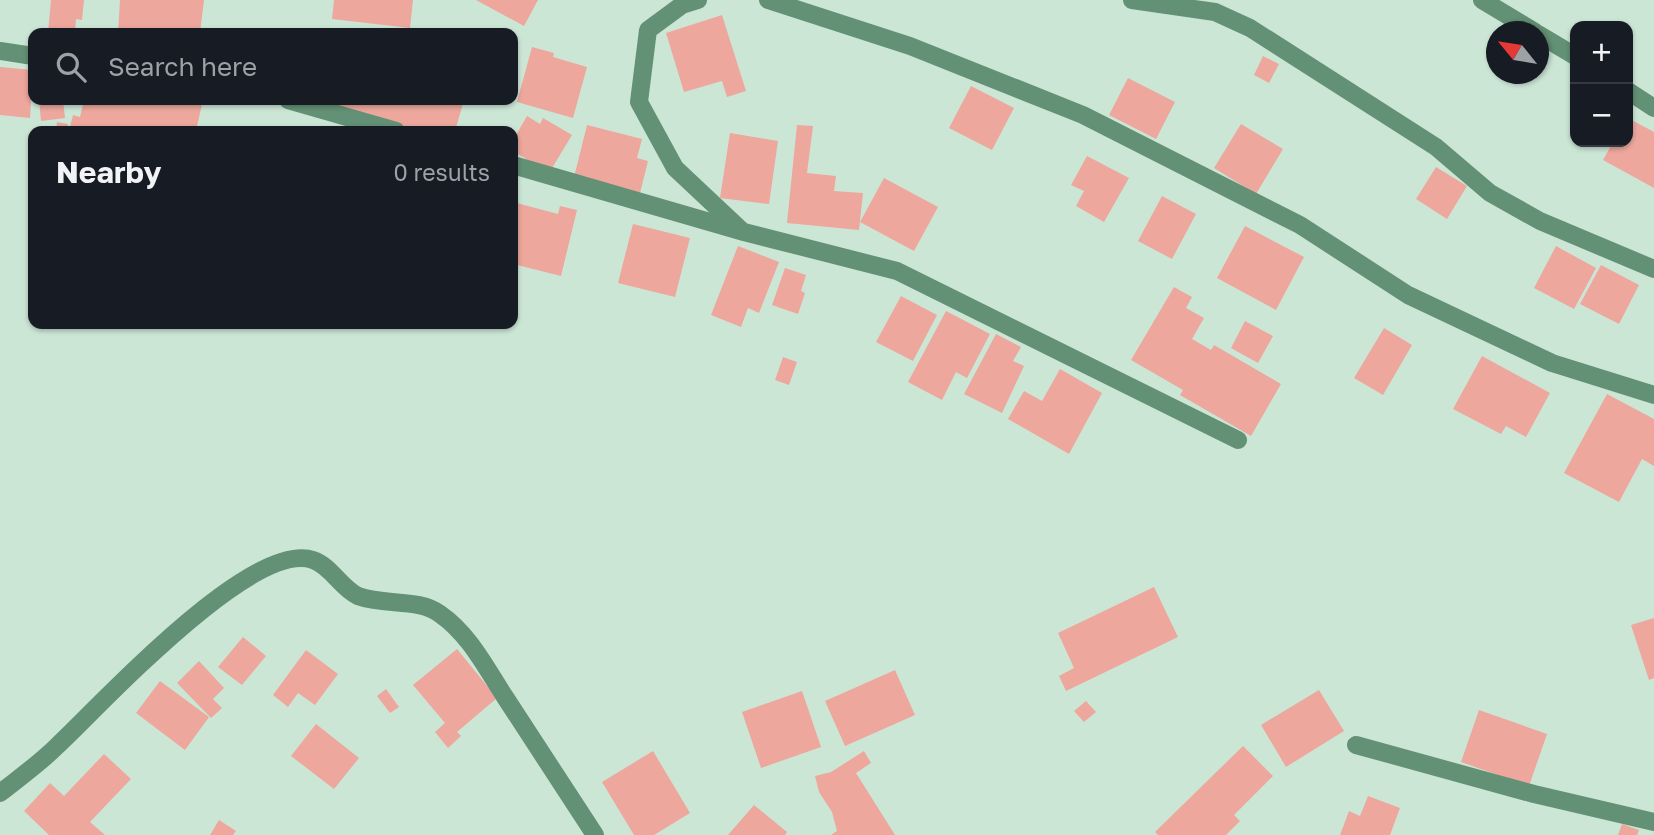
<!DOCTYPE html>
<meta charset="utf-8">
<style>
body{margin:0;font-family:"Golos Text",sans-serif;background:#242831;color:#f1f3f6}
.controls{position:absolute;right:21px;top:21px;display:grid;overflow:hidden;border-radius:14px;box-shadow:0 2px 5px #0004}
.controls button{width:63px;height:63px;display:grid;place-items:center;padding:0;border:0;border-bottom:2px solid #363941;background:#171b24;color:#f1f3f6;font:35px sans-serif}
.compass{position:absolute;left:1486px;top:21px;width:63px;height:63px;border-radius:50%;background:#171b24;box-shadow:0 2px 5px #0004;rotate:300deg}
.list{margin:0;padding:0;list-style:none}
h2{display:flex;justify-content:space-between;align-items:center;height:91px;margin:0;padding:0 28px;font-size:30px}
h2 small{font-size:23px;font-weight:400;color:#9ea1a6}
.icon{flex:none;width:38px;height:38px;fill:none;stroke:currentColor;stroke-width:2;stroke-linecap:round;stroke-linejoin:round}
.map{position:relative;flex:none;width:1654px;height:835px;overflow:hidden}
.search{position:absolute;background:#171b24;box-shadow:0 2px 5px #0004;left:28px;top:28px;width:490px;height:77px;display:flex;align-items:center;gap:18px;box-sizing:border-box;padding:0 24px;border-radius:14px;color:#9ea1a6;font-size:26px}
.panel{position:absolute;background:#171b24;box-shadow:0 2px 5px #0004;left:28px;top:126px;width:490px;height:203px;border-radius:14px}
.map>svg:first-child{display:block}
.building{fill:#eda79d}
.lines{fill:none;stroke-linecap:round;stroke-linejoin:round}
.minor{stroke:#639175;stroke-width:18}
</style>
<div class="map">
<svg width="1654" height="835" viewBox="0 0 1654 835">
<rect width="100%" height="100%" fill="#cce6d6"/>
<path class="building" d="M51 0H84L82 20 76 19 75 33H48Z
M120 0H204L200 33H118Z
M334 0H413L410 28 332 19Z
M476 0H538L524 26Z
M722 15 746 91 727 97 722 81 684 92 666 33Z
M532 47 554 53 553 57 587 67 573 118 517 102Z
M1263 56 1279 64 1269 83 1254 75Z
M0 67 33 70 30 118 0 115Z
M1128 78 1175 102 1156 139 1109 115Z
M971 86 1014 108 992 150 949 128Z
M39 100H63L65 118 41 121Z
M84 100H181L202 104 196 131H69L73 115 80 117Z
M310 100H464L455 131H414Z
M527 116 540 124 543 118 572 135 549 173 513 151V140Z
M1628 118 1654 132V188L1603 160 1613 142H1628Z
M57 122 68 124 67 131H56Z
M1241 124 1283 149 1256 194 1214 168Z
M587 125 642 139 637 158 648 161 640 193 574 177Z
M797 125 813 126 807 173 836 176 834 191 863 193 859 230 787 223Z
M730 133 778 141 769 204 720 198Z
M1087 156 1129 178 1104 222 1076 206 1084 191 1071 185Z
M1436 167 1467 186 1447 219 1416 199Z
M884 178 938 207 914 251 860 222Z
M1162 196 1196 214 1172 259 1138 241Z
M513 202 558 214 560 206 577 210 561 276 513 264V244L518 223 513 222Z
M633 224 690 238 675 297 618 283Z
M1245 226 1304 257 1276 310 1217 278Z
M738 246 779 262 759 313 748 308 741 327 711 315Z
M1556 246 1596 268 1574 309 1534 288Z
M1601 265 1639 285 1619 324 1580 304Z
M785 268 806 275 801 291 805 293 798 314 772 305Z
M1174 287 1192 297 1186 308 1204 318 1192 339 1211 350 1214 345 1281 384 1251 436 1180 395 1183 390 1131 360Z
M901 296 937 315 913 361 876 342Z
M946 311 990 334 967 378 956 372 942 400 908 382Z
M1245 321 1273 336 1258 363 1231 348Z
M1384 328 1412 345 1383 395 1354 378Z
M996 334 1021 347 1013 361 1024 366 1002 413 964 394Z
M1482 356 1550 393 1526 437 1506 426 1501 434 1453 409Z
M783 357 797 362 789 385 775 380Z
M1060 369 1102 393 1069 454 1008 419 1024 391 1042 401Z
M1607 394 1654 419V466L1642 459 1619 502 1564 473Z
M1154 587 1178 637 1066 691 1059 676 1074 668 1058 633Z
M1654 618V678L1649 680 1631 625Z
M243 637 266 656 242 685 218 667Z
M457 649 497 698 457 732 461 736 448 748 435 732 445 723 413 685Z
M306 650 338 674 315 705 298 693 288 707 273 695Z
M199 661 224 688 213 699 222 708 211 718 177 683Z
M895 670 915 715 845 746 825 701Z
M160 681 209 717 185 750 136 713Z
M386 689 399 707 390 713 377 696Z
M1319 690 1344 731 1286 767 1261 725Z
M802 691 821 747 761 768 742 712Z
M1086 701 1096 712 1084 722 1074 711Z
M1479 710 1547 734 1529 786 1461 762Z
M316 724 359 758 334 789 291 756Z
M1243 746 1273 776 1234 815 1240 821 1226 835H1158L1155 832Z
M653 751 690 813 654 835H634L602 782Z
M864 751 871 763 856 773 895 835H831L837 831 832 812 819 792 815 776 831 772Z
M104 754 131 779 90 822 105 835H49L24 811 50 783 64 796Z
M1368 796 1400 808 1390 835H1340L1349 811 1360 816Z
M754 805 787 832 785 835H728Z
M219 820 236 831 233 835H210Z
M1622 824 1639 830 1637 835H1618Z"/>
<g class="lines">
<path class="minor" d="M698 0 682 5 648 30 639 102 675 168 741 230
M768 0 910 46 1083 115 1300 225 1408 295 1552 363 1654 395
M1132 0 1215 12 1250 28 1436 147 1490 193 1540 221 1654 269
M1482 0 1535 32
M1538 34 1575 56
M0 51 33 56
M1628 91 1654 108
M288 100 396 131
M513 165 744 232 897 271 1238 440
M1356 745 1534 794 1654 822
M0 793C19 778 40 763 57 746 101 705 252 539 313 560 331 566 341 588 358 596 384 606 419 598 440 614 469 634 486 668 505 697 535 743 565 789 595 835"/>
</g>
</svg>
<div class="controls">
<button>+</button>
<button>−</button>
</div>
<svg class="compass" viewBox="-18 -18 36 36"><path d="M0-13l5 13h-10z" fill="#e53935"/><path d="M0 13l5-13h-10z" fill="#9ea1a6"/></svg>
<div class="search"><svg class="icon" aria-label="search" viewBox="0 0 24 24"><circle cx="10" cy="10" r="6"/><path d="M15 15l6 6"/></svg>Search here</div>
<section class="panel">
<h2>Nearby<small>0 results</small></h2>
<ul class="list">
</ul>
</section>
</div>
